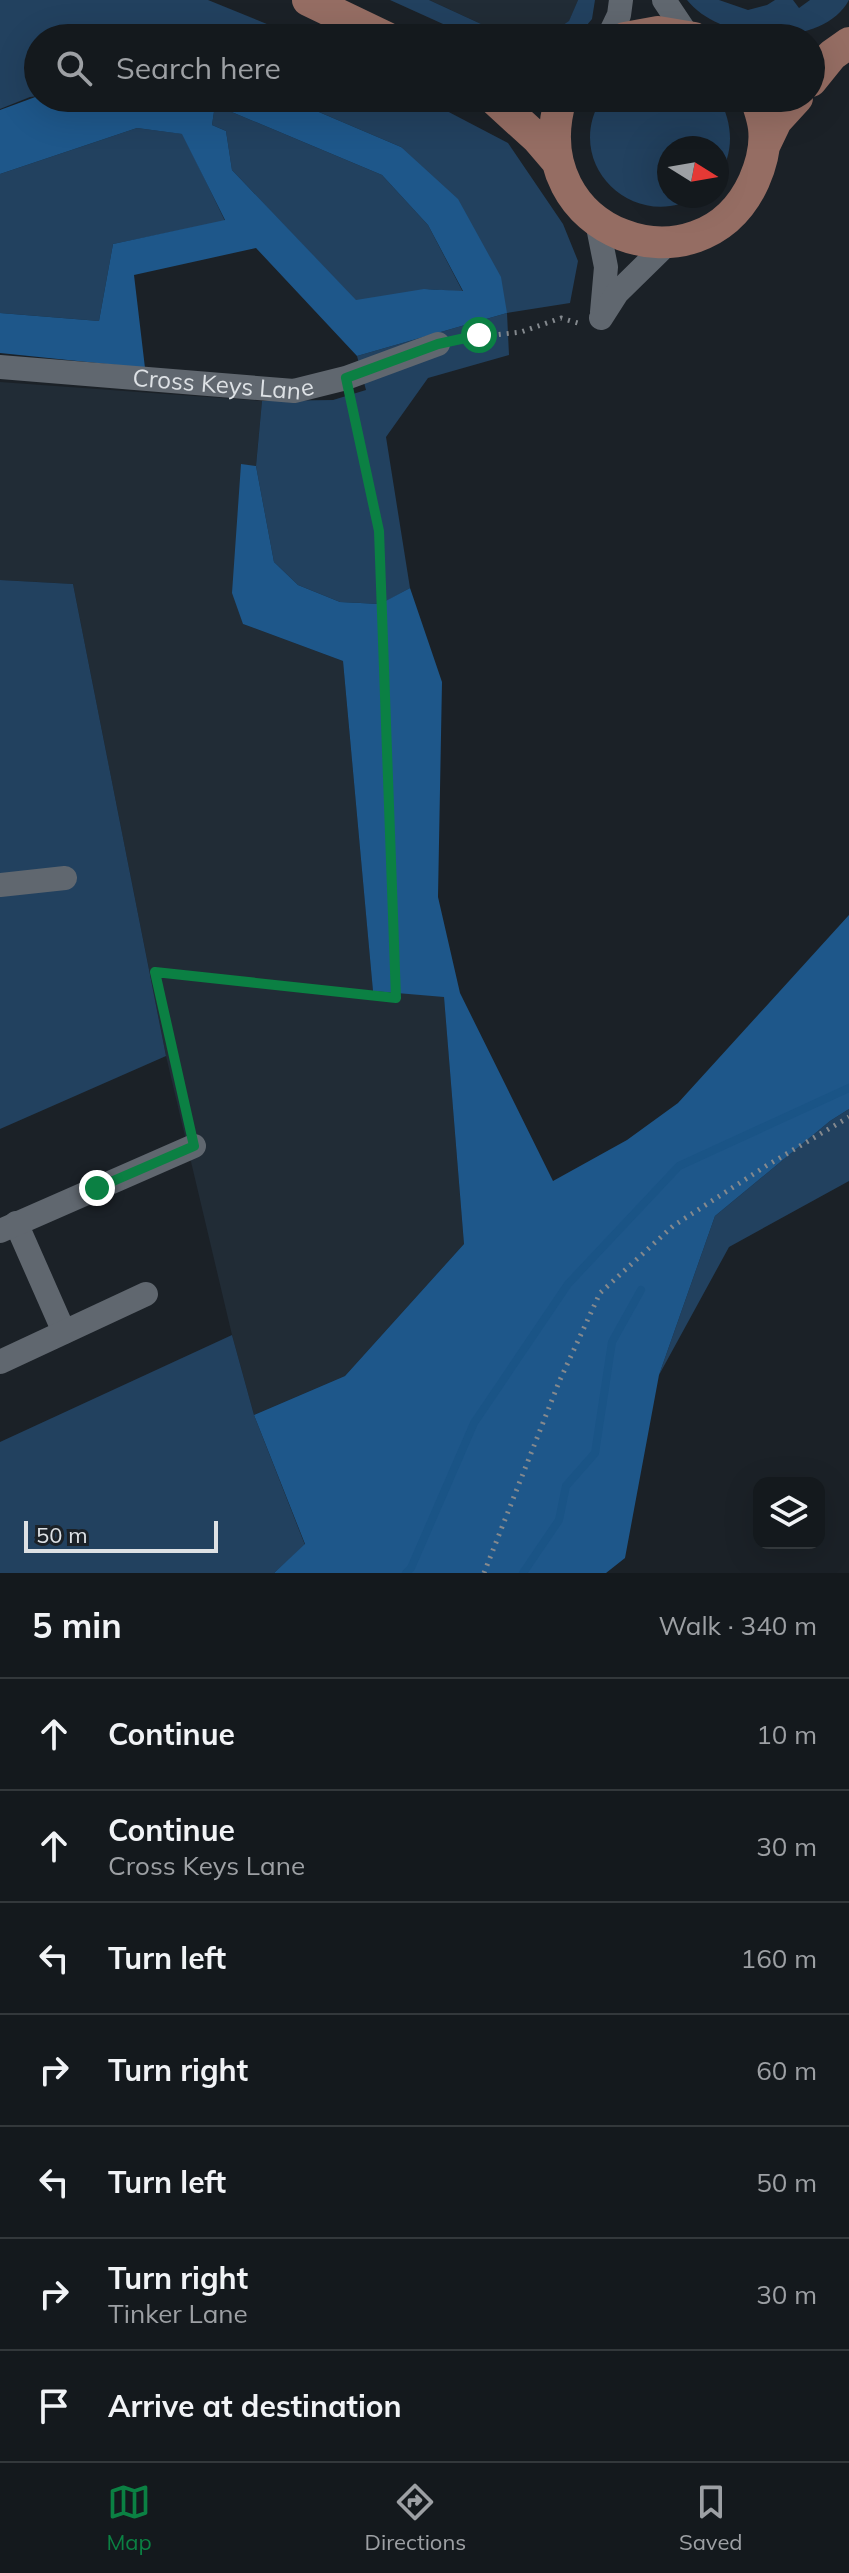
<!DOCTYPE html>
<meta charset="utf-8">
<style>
body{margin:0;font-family:Mulish,sans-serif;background:#1d2226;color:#f1f3f6}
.controls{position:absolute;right:24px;bottom:24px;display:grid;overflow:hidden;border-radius:16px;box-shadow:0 8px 32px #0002}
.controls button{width:72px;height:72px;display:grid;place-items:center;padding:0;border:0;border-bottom:2px solid #33383b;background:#14191d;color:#f1f3f6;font:40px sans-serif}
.compass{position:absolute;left:657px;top:136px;width:72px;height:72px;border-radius:50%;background:#14191d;box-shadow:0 8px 32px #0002;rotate:101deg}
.scale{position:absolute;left:24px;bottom:20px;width:194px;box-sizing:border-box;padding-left:8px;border:4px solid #dde1e5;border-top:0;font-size:22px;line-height:28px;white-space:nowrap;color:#dde1e5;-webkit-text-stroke:6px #1b2127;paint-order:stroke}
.stop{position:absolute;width:24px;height:24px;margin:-18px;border:6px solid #0b8043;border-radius:50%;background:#fff}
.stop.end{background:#0b8043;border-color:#fff;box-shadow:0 2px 8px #0008}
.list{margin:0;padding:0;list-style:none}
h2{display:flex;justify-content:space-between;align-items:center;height:104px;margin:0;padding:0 32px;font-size:34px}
h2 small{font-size:26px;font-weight:400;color:#9da0a4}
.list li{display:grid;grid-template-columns:52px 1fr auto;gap:24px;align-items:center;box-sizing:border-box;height:112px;padding:0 32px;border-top:2px solid #33383b}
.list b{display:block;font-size:30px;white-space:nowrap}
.list p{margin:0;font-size:26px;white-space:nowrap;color:#9da0a4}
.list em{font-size:26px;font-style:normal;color:#9da0a4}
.icon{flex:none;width:44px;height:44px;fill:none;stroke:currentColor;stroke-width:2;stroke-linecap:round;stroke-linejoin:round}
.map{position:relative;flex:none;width:849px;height:1573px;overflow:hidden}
.search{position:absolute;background:#14191d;box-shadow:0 8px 32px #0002;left:24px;right:24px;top:24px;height:88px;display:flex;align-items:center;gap:20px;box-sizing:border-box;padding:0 28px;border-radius:44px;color:#9da0a4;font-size:30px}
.sheet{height:888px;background:#14191d}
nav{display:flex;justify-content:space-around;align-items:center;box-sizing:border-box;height:112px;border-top:2px solid #33383b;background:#14191d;font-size:22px;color:#9da0a4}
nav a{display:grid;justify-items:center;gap:4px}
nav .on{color:#0b8043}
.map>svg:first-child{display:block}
.built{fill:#212c36}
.green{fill:#22415f}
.forest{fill:#1e578a;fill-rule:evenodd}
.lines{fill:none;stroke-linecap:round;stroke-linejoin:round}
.stream{stroke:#1a5486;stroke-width:8}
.path{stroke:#84898e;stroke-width:5;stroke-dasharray:2 6;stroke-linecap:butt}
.minor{stroke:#60676f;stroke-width:24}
.major{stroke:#956d63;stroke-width:32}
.route{stroke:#0b8043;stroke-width:10}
.labels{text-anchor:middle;stroke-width:8;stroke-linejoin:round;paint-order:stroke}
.street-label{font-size:24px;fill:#dde1e5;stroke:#1b2127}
</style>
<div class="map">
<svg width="849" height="1573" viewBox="0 0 849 1573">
<rect width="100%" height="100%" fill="#1b2127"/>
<path class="built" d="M429 0H578L569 22 544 38 505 35Z
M0 382 262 401 256 466 241 465 243 624 343 661 373 990 444 996 464 1244 345 1376 254 1415 232 1335 166 1056 73 584 0 580Z"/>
<path class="green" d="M0 0H208L301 38H38V96L30 97 0 109Z
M390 0H429L505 35 524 38H474Z
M578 0H595L592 19 576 38H544L569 21Z
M687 0H719L748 10 767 5 775 0H793L799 8 810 0H849C821 51 720 42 687 0Z
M286 98H422L508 143 563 224 578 261 570 303 507 313 509 355 428 378 386 437 410 588 381 604 340 602 298 585 274 562 256 466 262 401 333 400 366 390 357 356 507 313 401 147Z
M602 98H719C733 124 735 153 717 179V148H669V196H699C633 234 561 163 602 98Z
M215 105 382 175 428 225 463 292 429 289 356 301 232 170 226 131 212 125Z
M137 128 183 134 225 221 113 244 99 321 0 313V174Z
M0 580 73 584 166 1056 0 1129Z
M849 1109V1181L729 1247 659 1375 715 1216 830 1121Z
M232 1335 254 1415 305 1545 274 1573H0V1442Z"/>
<path class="forest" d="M38 96 286 98 401 147 458 199 501 277 507 313 357 356 256 248 134 275 145 368 0 353V313L99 321 113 244 225 220 182 134 137 128 0 174V110ZM215 105 382 175 428 225 463 291 424 289 356 300 232 170 226 131 212 125Z
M241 464 256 466 274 562 298 585 340 602 380 604 410 588 442 682 438 897 460 993 553 1181 627 1140 678 1103 849 915V1109L830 1121 715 1216 659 1375 625 1558 606 1573H274L305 1544 254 1415 345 1376 464 1244 444 997 373 991 343 661 243 624 232 593Z"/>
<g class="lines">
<path class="stream" d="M406 1573 411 1568 474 1423 568 1284 679 1166 849 1088
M523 1573 559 1520 566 1486 595 1453 612 1342 641 1290"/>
<path class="path" d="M459 339 521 332 561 318 581 324
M189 1126 155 972 396 998 379 531 350 399
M484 1573 559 1382 600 1293 673 1226 766 1166 849 1117"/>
<g class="minor">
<path d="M664 0 688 36"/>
<path d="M608 38 619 15 621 0"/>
<path d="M597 222 606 267 602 312"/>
<path d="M601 318 617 293 669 242"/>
<path id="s1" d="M0 367 294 391 346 378 438 344"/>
<path d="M0 885 65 878"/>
<path d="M16 1223 64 1332"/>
<path d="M0 1231 194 1146"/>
<path d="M0 1362 146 1294"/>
</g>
<path class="major" d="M308 0 387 38
M625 38 658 32 694 38
M811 81 832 55 849 43
M493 98 538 139 556 160
M561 98C520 235 701 298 754 181 761 165 766 145 764 128 763 118 759 108 756 98
M764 146 776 121 797 98"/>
</g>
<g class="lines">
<path class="route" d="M97 1188 194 1146 155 972 396 998 379 531 346 378 438 344 479 335"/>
</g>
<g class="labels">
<g class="street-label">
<text dy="8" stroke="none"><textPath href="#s1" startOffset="224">Cross Keys Lane</textPath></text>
</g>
</g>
</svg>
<div class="controls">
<button><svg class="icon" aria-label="layers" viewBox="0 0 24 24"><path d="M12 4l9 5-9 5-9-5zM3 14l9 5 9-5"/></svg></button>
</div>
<svg class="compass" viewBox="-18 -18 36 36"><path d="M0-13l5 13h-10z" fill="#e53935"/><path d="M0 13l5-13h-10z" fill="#9da0a4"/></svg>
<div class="scale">50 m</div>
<div class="stop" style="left:479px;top:335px"></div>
<div class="stop end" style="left:97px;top:1188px"></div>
<div class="search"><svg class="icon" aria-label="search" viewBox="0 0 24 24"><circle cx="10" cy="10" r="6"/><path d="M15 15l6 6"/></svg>Search here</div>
</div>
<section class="sheet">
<h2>5 min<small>Walk · 340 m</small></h2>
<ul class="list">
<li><svg class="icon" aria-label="ahead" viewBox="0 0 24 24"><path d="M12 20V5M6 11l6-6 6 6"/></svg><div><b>Continue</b></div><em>10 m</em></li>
<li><svg class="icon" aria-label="ahead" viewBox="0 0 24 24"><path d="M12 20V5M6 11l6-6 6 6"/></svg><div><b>Continue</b><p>Cross Keys Lane</p></div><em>30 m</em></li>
<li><svg class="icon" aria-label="left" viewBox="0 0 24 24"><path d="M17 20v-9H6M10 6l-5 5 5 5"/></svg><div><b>Turn left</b></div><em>160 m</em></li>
<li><svg class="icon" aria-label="right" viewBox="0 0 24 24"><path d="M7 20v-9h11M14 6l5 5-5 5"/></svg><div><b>Turn right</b></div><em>60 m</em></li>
<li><svg class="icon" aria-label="left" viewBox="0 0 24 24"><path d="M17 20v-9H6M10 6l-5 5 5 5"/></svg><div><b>Turn left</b></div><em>50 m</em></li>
<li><svg class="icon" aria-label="right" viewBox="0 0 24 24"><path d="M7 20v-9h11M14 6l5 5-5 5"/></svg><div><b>Turn right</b><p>Tinker Lane</p></div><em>30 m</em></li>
<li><svg class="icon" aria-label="arrive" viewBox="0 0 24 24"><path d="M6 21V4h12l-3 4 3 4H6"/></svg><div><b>Arrive at destination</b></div></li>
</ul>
</section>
<nav>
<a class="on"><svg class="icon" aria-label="map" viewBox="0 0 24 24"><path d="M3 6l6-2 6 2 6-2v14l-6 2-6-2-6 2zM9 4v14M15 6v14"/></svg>Map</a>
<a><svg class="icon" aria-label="directions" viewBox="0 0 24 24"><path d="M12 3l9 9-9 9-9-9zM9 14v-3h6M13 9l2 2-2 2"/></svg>Directions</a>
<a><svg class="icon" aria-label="saved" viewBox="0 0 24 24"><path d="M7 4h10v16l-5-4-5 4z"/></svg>Saved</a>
</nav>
